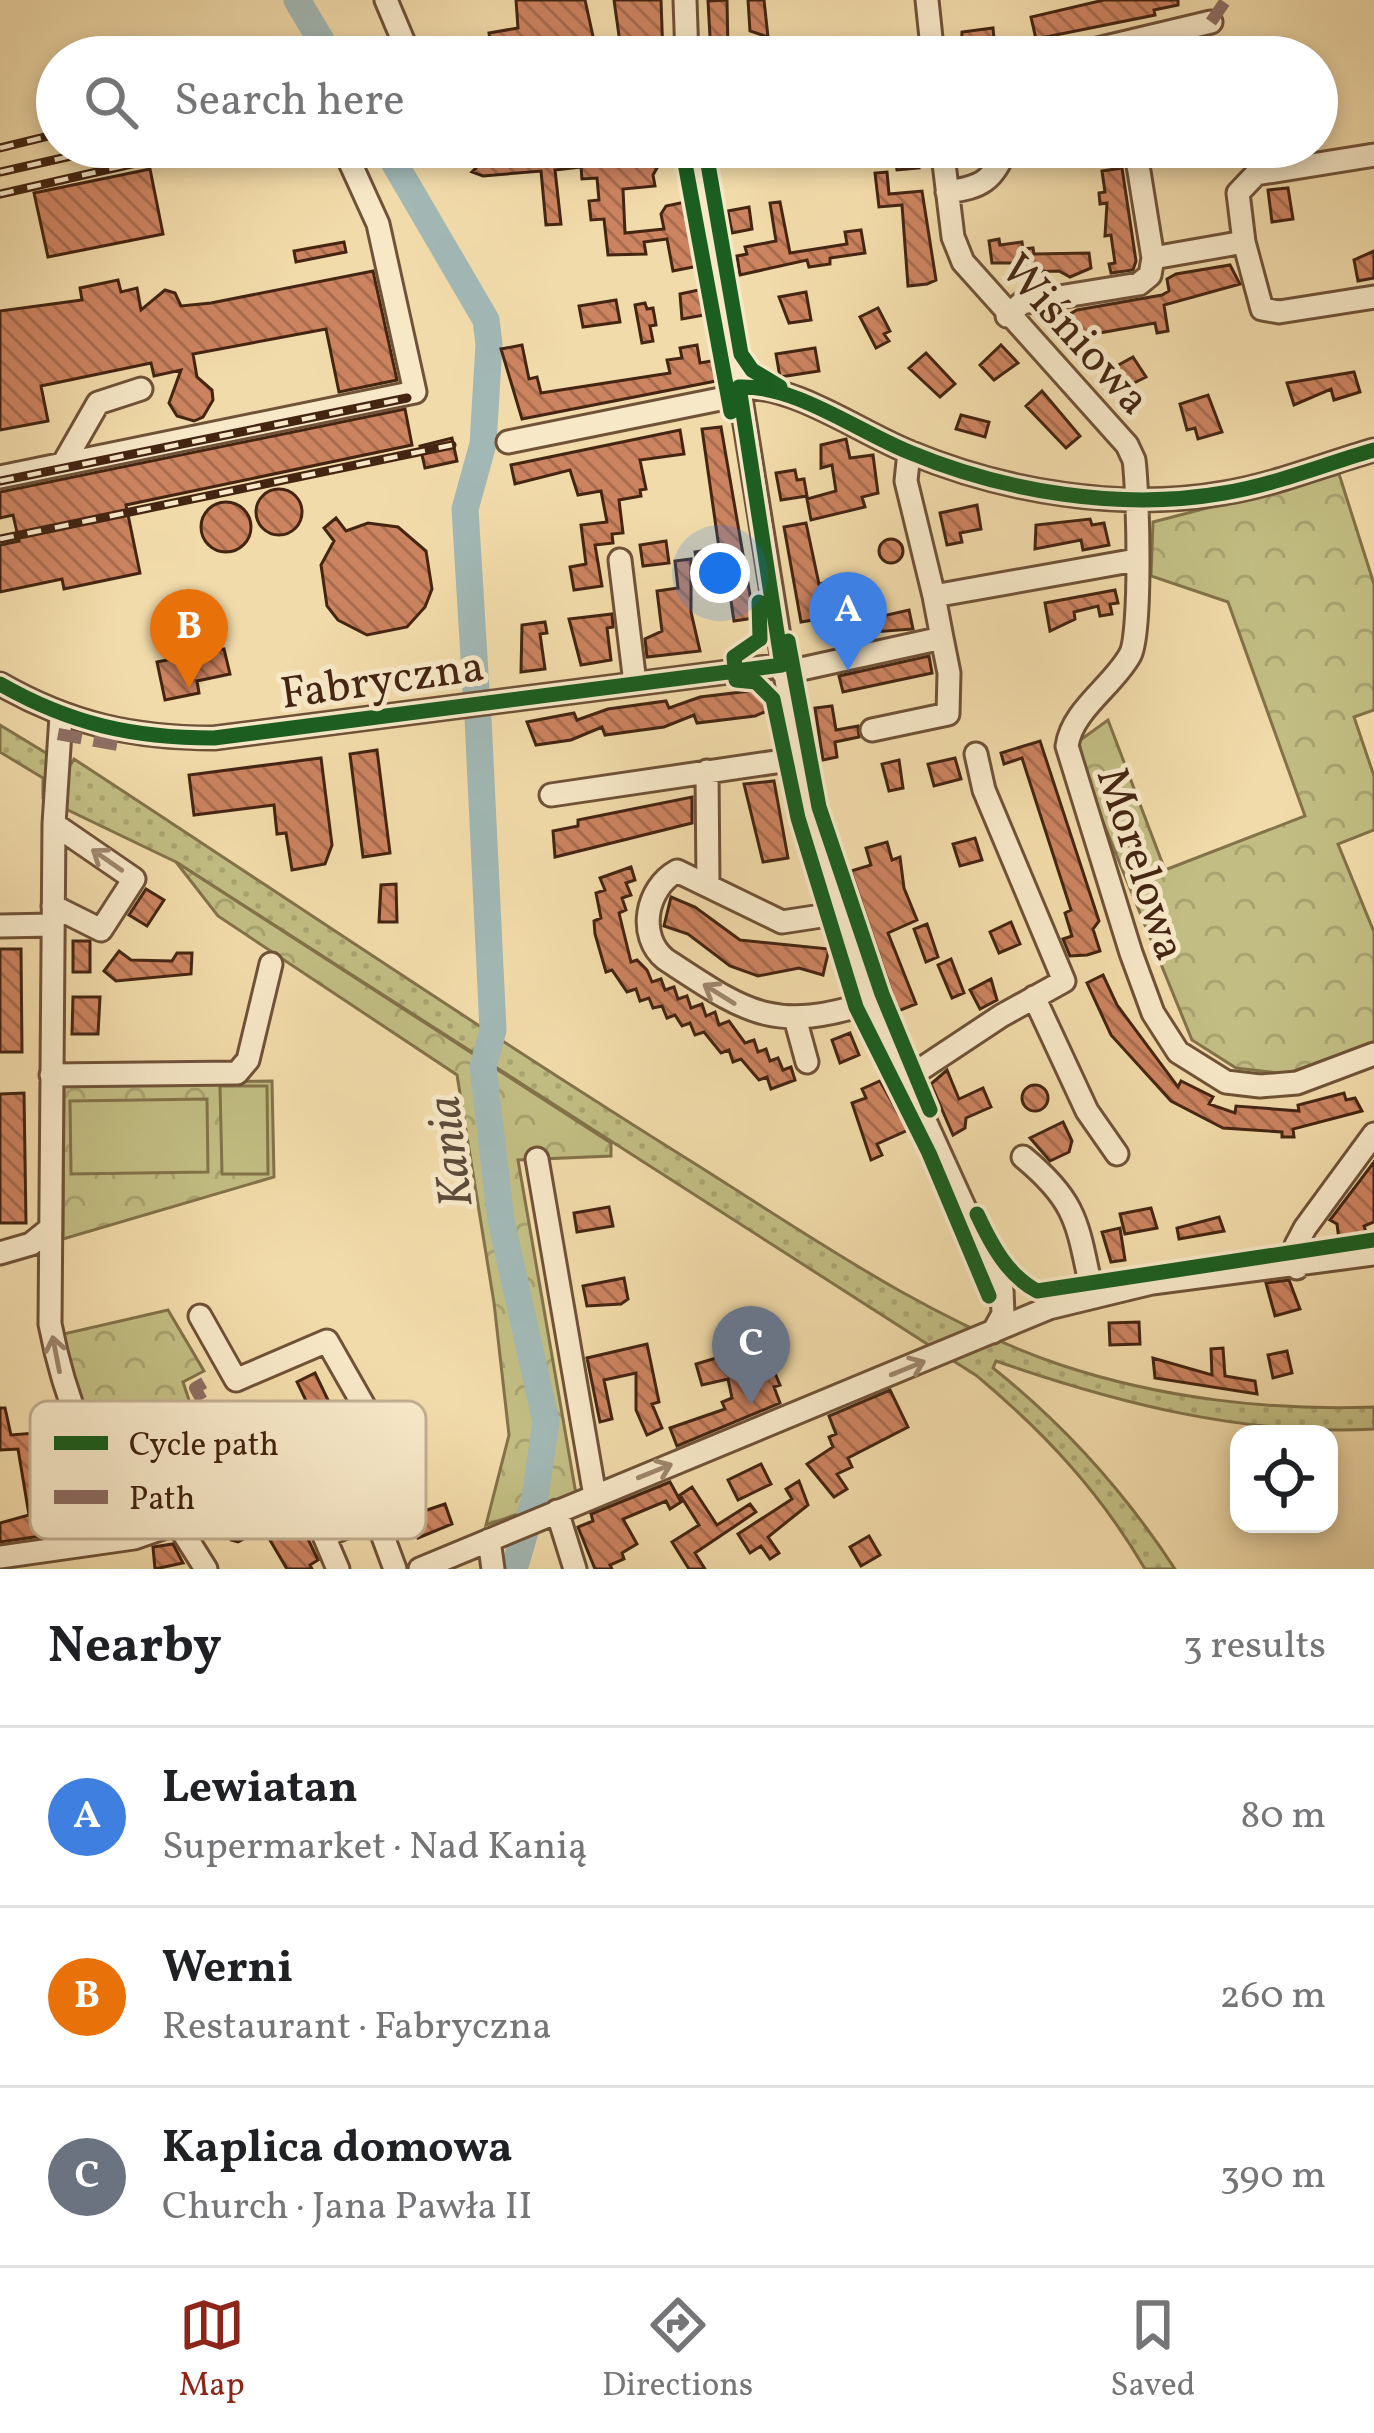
<!DOCTYPE html>
<meta charset="utf-8">
<style>
body{margin:0;font-family:Vollkorn,serif;background:#f2f2f2;color:#202124}
.controls{position:absolute;right:36px;bottom:36px;display:grid;overflow:hidden;border-radius:24px;box-shadow:0 6px 18px #0003}
.controls button{width:108px;height:108px;display:grid;place-items:center;padding:0;border:0;border-bottom:3px solid #e0e0e0;background:#fff;color:#202124;font:60px sans-serif}
.you{position:absolute;left:720px;top:573px;width:42px;height:42px;margin:-30px;border:9px solid #fff;border-radius:50%;background:#1a73e8;box-shadow:0 0 0 18px #1a73e833}
.badge{display:grid;place-items:center;width:78px;height:78px;border-radius:50%;background:#8f2418;color:#fff;font-size:39px;font-weight:700}
.pin{position:absolute;translate:-50% -99px;filter:drop-shadow(0 3px 6px #0008)}
.pin::after{content:'';position:absolute;top:63px;width:42px;height:36px;background:inherit;clip-path:polygon(0 0,100% 0,50% 100%)}
.list{margin:0;padding:0;list-style:none}
h2{display:flex;justify-content:space-between;align-items:center;height:156px;margin:0;padding:0 48px;font-size:51px}
h2 small{font-size:39px;font-weight:400;color:#757577}
.list li{display:grid;grid-template-columns:78px 1fr auto;gap:36px;align-items:center;box-sizing:border-box;height:180px;padding:0 48px;border-top:3px solid #e0e0e0}
.list b{display:block;font-size:45px;white-space:nowrap}
.list p{margin:0;font-size:39px;white-space:nowrap;color:#757577}
.list em{font-size:39px;font-style:normal;color:#757577}
.icon{flex:none;width:66px;height:66px;fill:none;stroke:currentColor;stroke-width:2;stroke-linecap:round;stroke-linejoin:round}
.map{position:relative;flex:none;width:1374px;height:1569px;overflow:hidden}
.search{position:absolute;background:#fff;box-shadow:0 6px 18px #0003;left:36px;right:36px;top:36px;height:132px;display:flex;align-items:center;gap:30px;box-sizing:border-box;padding:0 42px;border-radius:66px;color:#757577;font-size:45px}
.sheet{height:696px;background:#fff}
nav{display:flex;justify-content:space-around;align-items:center;box-sizing:border-box;height:168px;border-top:3px solid #e0e0e0;background:#fff;font-size:33px;color:#757577}
nav a{display:grid;justify-items:center;gap:6px}
nav .on{color:#8f2418}
.map>svg:first-child{display:block}
.grass{fill:url(#grass-dots);stroke:#83724a;stroke-width:3}
.forest{fill:url(#forest-crowns);stroke:#83724a;stroke-width:3}
.pitch{fill:#c2be83;stroke:#83724a;stroke-width:3}
.lines{fill:none;stroke-linecap:round;stroke-linejoin:round}
.river{stroke:#a2b8b5;stroke-width:27}
.building{fill:url(#building-back-hatch);stroke:#442512;stroke-width:3}
.minor-casing{stroke:#705238;stroke-width:27}
.minor{stroke:#f7e8c8;stroke-width:21}
.rail-casing{stroke:#442512;stroke-width:9}
.rail{stroke:#f7e8c8;stroke-width:4.5;stroke-dasharray:14;stroke-linecap:butt}
.quiet{stroke:#8d6e63;stroke-width:12;stroke-dasharray:24 12;stroke-linecap:butt}
.cycleway-casing{stroke:#f7e8c8;stroke-width:22}
.cycleway{stroke:#1b5e20;stroke-width:15}
.oneway{stroke:#9e866d}
.labels{text-anchor:middle;stroke-width:10;stroke-linejoin:round;paint-order:stroke}
.street-label{font-size:45px;fill:#442512;stroke:#f7e8c8}
.water-label{font-size:48px;font-style:italic;fill:#5c4a3b;stroke:#f7e8c8}
.key{fill:#f7e8c8;stroke:#c1ae91;stroke-width:3}
.key-label{font-size:33px;fill:#442512}
</style>
<div class="map">
<svg width="1374" height="1569" viewBox="0 0 1374 1569">
<defs>
<pattern id="grass-dots" width="8" height="8" patternUnits="userSpaceOnUse" patternTransform="scale(3)"><rect width="8" height="8" fill="#c2be83"/><path d="M2 2h.1M6 6h.1" fill="none" stroke="#a8a370" stroke-width="1.8" stroke-linecap="round"/></pattern>
<pattern id="forest-crowns" width="20" height="18" patternUnits="userSpaceOnUse" patternTransform="scale(3)"><rect width="20" height="18" fill="#c2be83"/><path d="M2 6a3 3 0 1 1 6 0M12 15a3 3 0 1 1 6 0" fill="none" stroke="#a8a370"/></pattern>
<pattern id="building-back-hatch" width="6" height="6" patternUnits="userSpaceOnUse" patternTransform="scale(3)"><rect width="6" height="6" fill="#cc8360"/><path d="M-1 5l2 2M0 0l6 6M5-1l2 2" fill="none" stroke="#a76b4e"/></pattern>
</defs>
<rect width="100%" height="100%" fill="#f2dbaa"/>
<filter id="stains"><feTurbulence type="fractalNoise" baseFrequency=".00167" numOctaves="4"/><feColorMatrix values="0 0 0 0 .2 0 0 0 0 .09 0 0 0 0 .02 0 0 0 .5 -.17"/></filter>
<radialGradient id="worn" r=".72"><stop offset=".6" stop-color="#630" stop-opacity="0"/><stop offset="1" stop-color="#630" stop-opacity=".3"/></radialGradient>
<path class="grass" d="M0 725 69 767 74 759C282 895 487 1034 697 1165 813 1238 931 1321 1061 1365 1160 1398 1270 1411 1374 1407V1429C1244 1436 1117 1403 996 1361L993 1368C1066 1426 1124 1491 1175 1569H1145C1100 1492 1045 1433 977 1376L176 862 43 798V778L0 752Z"/>
<path class="forest" d="M1339 474 1374 584V710L1354 717 1374 776V830L1338 844 1374 932V1043L1286 1074 1236 1068 1192 1040 1085 778 1079 741 1108 720 1165 870 1305 816 1228 602 1151 576 1153 522Z
M176 862 611 1143V1156L518 1160 576 1494 486 1525 509 1435 494 1303 457 1075 218 916Z
M272 1081 274 1177 63 1239 64 1083Z
M168 1310 204 1371 183 1382 190 1403 85 1424 59 1335Z"/>
<path class="pitch" d="M220 1086H267L268 1174H222Z
M207 1099 208 1172 71 1174 70 1101Z"/>
<g class="lines">
<path class="river" d="M297 0 331 57
M385 147 486 320 489 344 483 444 465 509 476 690
M478 718 493 1030 483 1067 501 1220 546 1422 535 1498 514 1569"/>
</g>
<path class="building" d="M516 0H585L596 50 572 57H493L489 33 518 28Z
M614 0H661L663 57H622Z
M727 0 728 52 711 54 708 1Z
M748 0H764L768 37 750 31Z
M1104 0H1178V5L1154 10 1155 15 1036 39 1031 17Z
M993 28 994 39 979 41 981 57H961L962 32Z
M1250 38H1260L1264 57H1185L1184 52Z
M480 147H669L653 175 655 186 623 189 625 233 664 229 661 214 666 206 685 202 698 266 673 271 667 239 644 242 646 254 608 255 604 219 591 220 589 201 599 200 597 178 582 179 581 167 555 170 561 224 546 225 541 171 483 176 472 172 481 163Z
M917 147 919 168 897 170 894 149Z
M1122 168 1136 261 1133 270 1111 273 1109 264 1115 263 1111 235 1105 236 1107 203 1100 204 1099 193 1105 192 1102 171Z
M150 169 163 234 48 257 34 193Z
M887 172 889 194 922 191 936 280 927 284 908 286 902 205 879 207 875 173Z
M1288 188 1293 219 1272 222 1268 190Z
M780 202 790 253 847 244 845 232 861 230 865 253 830 258V264L809 267 807 260 740 275 737 256 747 254 745 247 776 241 770 203Z
M749 207 752 229 732 233 728 211Z
M999 239 1000 245 1022 242 1023 249 1033 248 1034 254 1089 253 1091 268 1070 277 1059 271 1027 272 1025 263H992L989 241Z
M344 242 346 252 296 262 294 251Z
M1374 251V278L1358 281 1354 260Z
M1230 265 1240 284 1164 305 1168 331 1157 333 1155 323 1072 338 1068 315 1077 310 1162 295 1169 291 1167 279 1176 274Z
M373 271 397 380 339 392 326 329 193 354 197 377 212 390 213 400 203 417 194 421 177 416 169 403 181 370 154 376 151 363 41 386 48 421 0 430V311L82 300 80 288 118 280 121 292 137 288 141 310 165 290 175 293 181 306 211 303Z
M703 289 704 315 682 319 680 294Z
M806 292 811 320 789 323 779 297Z
M616 300 620 322 583 327 579 306Z
M645 303 647 309 653 308 656 325 650 326 653 341 642 343 635 305Z
M878 308 890 331 884 334 889 341 876 348 860 317Z
M522 345 529 379 537 377 541 393 670 373 667 360 682 358 680 348 697 345 700 363 717 360 721 380 522 419 501 349Z
M1001 345 1018 363 994 380 980 365Z
M815 348 819 371 780 377 776 354Z
M926 353 955 384 940 397 909 368Z
M1133 357 1146 377 1116 392 1104 373Z
M1354 372 1360 392 1334 400 1331 389 1294 405 1287 383Z
M1042 391 1080 436 1066 448 1026 406Z
M1208 395 1222 432 1198 439 1195 428 1187 430 1180 404Z
M405 409 412 445 126 505 140 573 64 589 62 579 0 592V545L19 541 13 515 0 518V492Z
M961 415 989 422 985 437 956 429Z
M721 427 754 618 734 621 729 588 713 590 709 561 697 563 695 552 719 548 702 429Z
M680 430 684 454 640 460 646 489 640 490 641 496 619 500 623 533 612 534 613 543 595 545 602 586 574 590 570 567 586 564 581 525 607 522 601 491 578 495 570 470 515 484 511 465Z
M452 438 457 461 425 468 420 446Z
M846 439 850 458 873 455 878 493 862 497 865 507 811 520 807 499 836 491 832 465 821 468V445Z
M795 470 797 480 804 479 807 496 781 500 776 473Z
M256 512a23 23 0 1 1 46 0a23 23 0 1 1-46 0Z
M201 527a25 25 0 1 1 50 0a25 25 0 1 1-50 0Z
M977 505 981 529 960 533 962 542 947 545 940 513Z
M336 518 346 531 368 523 398 527 426 551 432 589 425 607 407 627 367 635 338 620 327 606 321 565 334 541 324 528Z
M1090 519 1092 525 1104 523 1109 545 1083 550 1081 540 1035 549 1036 525Z
M806 523 819 584 829 582 834 611 870 603 874 618 909 610 913 629 822 636 819 619 801 622 784 527Z
M879 551a12 12 0 1 1 24 0a12 12 0 1 1-24 0Z
M666 541 669 563 643 566 640 545Z
M691 559V612L700 651 647 657 645 639 662 631 657 591 678 588 675 561Z
M1115 590 1118 603 1110 604 1112 614 1100 616 1098 606 1074 612 1075 619 1050 631 1045 603Z
M612 614 613 627 607 628 611 660 581 665 569 619Z
M545 622 547 633 540 634 545 669 521 672 522 625Z
M224 649 230 674 197 681 199 693 165 700 157 662Z
M929 656 932 673 843 692 839 676Z
M759 690 767 711 755 716 697 723 694 715 664 727 605 735 602 727 571 740 536 745 527 722 574 713 577 720 608 709 666 701 669 708 700 697Z
M832 706 836 730 858 726 859 737 835 742 837 757 823 760 815 708Z
M1040 741 1099 921 1093 929 1100 951 1087 955 1070 956 1063 939 1072 936 1065 913 1071 910 1022 758 1004 764 1001 753Z
M377 750 390 853 363 857 350 754Z
M321 758 332 845 325 864 292 870 286 833 277 834 274 805 194 815 189 775Z
M955 758 961 779 934 786 928 764Z
M899 760 903 788 889 791 882 764Z
M774 781 788 858 763 862 744 784Z
M692 797V823L555 857 553 831 578 826V820Z
M975 838 982 860 960 866 953 844Z
M887 842 892 860 900 857 904 888 917 920 888 933 916 1004 898 1011 851 871 871 865 866 848Z
M631 867 635 880 626 883 631 895 622 898 626 910 619 913 631 962 637 960 647 970 652 982 661 979 665 990 674 987 678 999 687 996 691 1008 702 1004 706 1016 715 1012 719 1025 729 1021 745 1043 754 1040 758 1052 766 1049 770 1061 778 1058 783 1070 791 1067 795 1080 771 1089 767 1077 759 1080 741 1059 733 1062 729 1050 721 1053 704 1032 695 1035 690 1023 682 1026 675 1015 667 1018 662 1006 653 1008 649 998 640 1001 636 989 627 992 612 970 606 972 595 934 594 921 601 918 596 893 605 890 600 878Z
M396 884 397 922H379L381 885Z
M146 889 164 900 147 926 129 915Z
M671 897 695 907 740 940 829 949 823 975 799 968 758 976 730 966 688 934 664 926Z
M1011 922 1020 944 999 953 990 932Z
M927 924 938 957 926 962 914 929Z
M73 941H90V972H73Z
M0 949H21L22 1052H0Z
M119 951 131 960 172 961 177 953H192L191 974 116 981 104 971Z
M951 959 964 993 952 998 938 965Z
M1103 975 1117 1005 1178 1087 1181 1081 1213 1097 1209 1104 1235 1113 1236 1106 1299 1111 1298 1105 1344 1093 1346 1100 1355 1098 1362 1111 1293 1129 1294 1137H1282V1132L1223 1128 1171 1101 1111 1035 1087 983Z
M991 979 997 1000 980 1009 970 990Z
M73 997H100L98 1034H72Z
M850 1033 859 1055 840 1063 832 1040Z
M947 1070 959 1099 983 1088 991 1107 966 1118 965 1128 953 1135 931 1084Z
M880 1081 908 1130 877 1144 882 1155 871 1160 852 1103 866 1098 862 1089Z
M1022 1098a13 13 0 1 1 26 0a13 13 0 1 1-26 0Z
M24 1093 26 1223H0V1094Z
M1063 1122 1072 1141 1069 1152 1050 1161 1030 1138Z
M1374 1162V1222L1364 1226 1367 1235 1339 1240 1337 1224 1330 1220Z
M609 1207 613 1226 577 1232 574 1213Z
M1151 1208 1157 1228 1125 1234 1120 1214Z
M1219 1217 1224 1231 1179 1239 1177 1228Z
M1120 1228 1125 1260 1111 1262 1102 1232Z
M624 1278 628 1299 621 1304 587 1306 583 1286Z
M1289 1280 1300 1309 1275 1316 1266 1283Z
M1139 1322 1140 1344 1110 1345 1109 1323Z
M760 1335 769 1373 774 1371 780 1385 774 1387 780 1403 677 1446 670 1428 725 1409 722 1402 732 1398 728 1379 702 1385 696 1364 723 1356 721 1351 748 1345 747 1337Z
M647 1344 659 1402 652 1404 662 1428 647 1435 636 1410V1373L604 1380 612 1419 600 1422 587 1358Z
M1223 1348 1225 1376 1255 1381 1257 1394 1155 1378 1153 1358 1212 1375 1211 1349Z
M1287 1351 1292 1373 1273 1378 1268 1355Z
M315 1373 340 1425 322 1434 297 1382Z
M890 1390 908 1427 848 1458 852 1467 837 1474 847 1489 834 1497 807 1464 833 1447 829 1437 836 1434 829 1416Z
M0 1408H5L11 1435 35 1433 44 1484 86 1478 95 1508 100 1507 110 1526 0 1542V1523L29 1515 18 1449 0 1450Z
M761 1464 771 1484 738 1500 728 1480Z
M235 1481 257 1532 238 1542 231 1540 211 1497Z
M799 1481 808 1505 768 1537 779 1553 770 1559 761 1546 750 1553 738 1534 792 1499 786 1489Z
M670 1482 681 1502 670 1509 666 1501 623 1519 637 1544 622 1553 624 1559 610 1565 612 1569H595L578 1527 593 1521 591 1514Z
M692 1487 717 1525 750 1504 756 1512 695 1553 705 1569H689L672 1542 699 1525 680 1495Z
M418 1504 421 1512 445 1504 452 1524 418 1538 406 1513Z
M297 1516 318 1560 310 1565 312 1569H287L267 1535Z
M869 1536 880 1555 861 1566 850 1547Z
M173 1544 183 1563 155 1569 153 1547Z"/>
<g class="lines">
<g class="minor-casing">
<path id="minor" d="M386 0 410 57
M685 0 687 57
M927 0 933 57
M1064 57 1211 22
M693 147 739 387 805 798 871 1002 1002 1290 1003 1314 993 1332
M942 147 953 237 963 262 1127 445 1134 460C1138 489 1142 634 1130 655 1113 686 1072 710 1067 746L1131 953 1153 1013 1178 1052 1226 1082 1260 1086 1297 1083 1374 1054
M1137 159 1153 258
M947 192C983 187 992 181 1007 147
M1244 242 1238 193 1256 174 1374 155
M1007 316 1022 303 1139 284 1150 275 1153 258 1244 242 1262 309 1279 312 1374 297
M739 387C796 385 857 431 909 452 1005 492 1121 511 1224 493 1274 485 1325 464 1374 450
M508 442 740 395
M909 452 906 481 934 596 1136 560
M63 464 98 403 141 389
M0 477 415 392 378 224 343 147
M620 560 635 683
M783 673 942 638 934 596
M0 684C70 724 133 738 214 738L782 665
M61 716 54 824 50 1324C65 1403 95 1469 134 1538
M872 730 948 714 949 673 942 638
M707 771 708 885
M551 795 796 759
M53 906 101 930 134 879 54 824
M841 913 782 922 677 871C646 888 637 936 665 959 746 1012 772 1034 871 1002
M0 926 53 925
M1034 997 1087 1111 1117 1154
M795 1018 807 1062
M51 1075 237 1073 248 1060 271 964
M906 1079 1001 1016 1064 981 984 790 976 754
M1023 1157C1080 1204 1077 1226 1093 1296
M537 1159 595 1496
M0 1253 31 1244 47 1231
M1297 1268 1296 1245 1305 1228 1374 1134
M200 1316 236 1380 327 1341 372 1420V1441L396 1502 375 1515 395 1569
M557 1511 575 1569
M489 1540 493 1569
M0 1557 134 1538 177 1523 206 1569
M338 1569 324 1536 375 1515
M420 1569 1049 1308 1152 1283 1374 1254"/>
</g>
<use href="#minor" class="minor"/>
<g class="rail-casing">
<path id="rail" d="M0 148 57 134
M0 172 111 147
M0 194 206 147
M0 481 407 398
M0 539 452 445"/>
</g>
<use href="#rail" class="rail"/>
<path class="quiet" d="M1211 22 1226 0
M58 734 123 746
M140 1534 159 1502 224 1462 209 1413 195 1388 214 1377"/>
<g class="cycleway-casing">
<path id="cycleway" d="M682 147 731 412
M705 147 741 354 752 370 780 387
M759 602 760 639 734 657 736 680 756 682 773 699 798 818 856 1007 929 1153 989 1296
M788 641 819 807 882 994 930 1110
M0 684C70 724 133 738 214 738L782 665 739 387C796 385 857 431 909 452 1005 492 1121 511 1224 493 1274 485 1325 464 1374 450
M977 1214C991 1244 1007 1275 1037 1291L1374 1240"/>
</g>
<use href="#cycleway" class="cycleway"/>
</g>
<defs><path id="oneway-shaft" d="M-6 0H5M1.5-3L5.5 0L1.5 3" fill="none" stroke-width="1.6" stroke-linecap="round" stroke-linejoin="round" transform="scale(3)"/></defs>
<g class="oneway">
<use href="#oneway-shaft" transform="translate(107 860) rotate(-145)"/>
<use href="#oneway-shaft" transform="translate(719 994) rotate(-148)"/>
<use href="#oneway-shaft" transform="translate(56 1354) rotate(-101)"/>
<use href="#oneway-shaft" transform="translate(908 1368) rotate(-22)"/>
<use href="#oneway-shaft" transform="translate(655 1471) rotate(-22)"/>
</g>
<g class="labels">
<g class="street-label">
<text transform="translate(1077 333) rotate(48)" y="16">Wiśniowa</text>
<text transform="translate(382 678) rotate(-8)" y="16">Fabryczna</text>
<text transform="translate(1143 863) rotate(72)" y="16">Morelowa</text>
</g>
<g class="water-label">
<text transform="translate(448 1152) rotate(-97)" y="17">Kania</text>
</g>
</g>
<rect x="30" y="1401" width="396" height="138" rx="18" class="key"/>
<rect x="54" y="1436" width="54" height="14" fill="#1b5e20"/>
<rect x="54" y="1490" width="54" height="14" fill="#8d6e63"/>
<g class="key-label">
<text x="129" y="1455">Cycle path</text>
<text x="129" y="1509">Path</text>
</g>
<rect width="100%" height="100%" filter="url(#stains)"/>
<rect width="100%" height="100%" fill="url(#worn)"/>
</svg>
<div class="controls">
<button><svg class="icon" aria-label="locate" viewBox="0 0 24 24"><circle cx="12" cy="12" r="6"/><path d="M12 2v4M12 18v4M2 12h4M18 12h4"/></svg></button>
</div>
<div class="you"></div>
<div class="pin badge" style="left:848px;top:671px;background:#3f7fe0">A</div>
<div class="pin badge" style="left:189px;top:688px;background:#e8710a">B</div>
<div class="pin badge" style="left:751px;top:1405px;background:#6b7280">C</div>
<div class="search"><svg class="icon" aria-label="search" viewBox="0 0 24 24"><circle cx="10" cy="10" r="6"/><path d="M15 15l6 6"/></svg>Search here</div>
</div>
<section class="sheet">
<h2>Nearby<small>3 results</small></h2>
<ul class="list">
<li><span class="badge" style="background:#3f7fe0">A</span><div><b>Lewiatan</b><p>Supermarket · Nad Kanią</p></div><em>80 m</em></li>
<li><span class="badge" style="background:#e8710a">B</span><div><b>Werni</b><p>Restaurant · Fabryczna</p></div><em>260 m</em></li>
<li><span class="badge" style="background:#6b7280">C</span><div><b>Kaplica domowa</b><p>Church · Jana Pawła II</p></div><em>390 m</em></li>
</ul>
</section>
<nav>
<a class="on"><svg class="icon" aria-label="map" viewBox="0 0 24 24"><path d="M3 6l6-2 6 2 6-2v14l-6 2-6-2-6 2zM9 4v14M15 6v14"/></svg>Map</a>
<a><svg class="icon" aria-label="directions" viewBox="0 0 24 24"><path d="M12 3l9 9-9 9-9-9zM9 14v-3h6M13 9l2 2-2 2"/></svg>Directions</a>
<a><svg class="icon" aria-label="saved" viewBox="0 0 24 24"><path d="M7 4h10v16l-5-4-5 4z"/></svg>Saved</a>
</nav>
